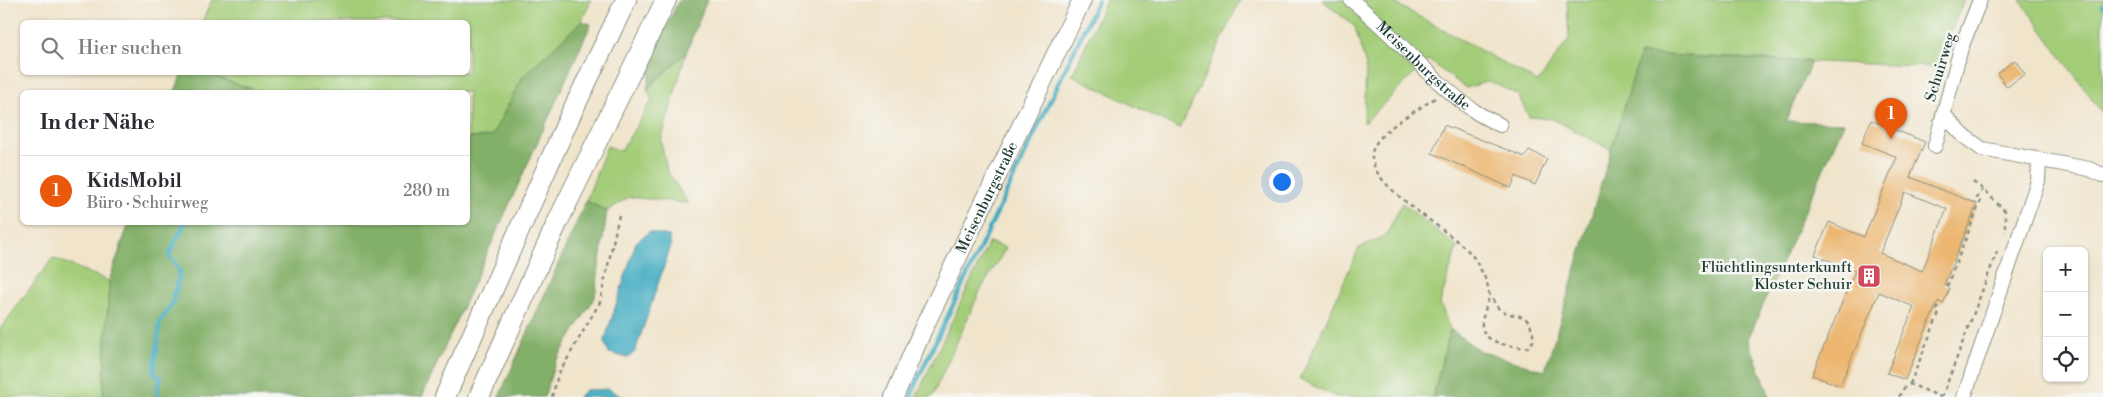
<!DOCTYPE html>
<html lang="de">
<meta charset="utf-8">
<style>
body{margin:0;font-family:"Libre Bodoni",serif;background:#f7f7f7;color:#2b2b33}
.controls{position:absolute;right:15px;bottom:15px;display:grid;overflow:hidden;border-radius:8px;box-shadow:0 1px 4px #0004}
.controls button{width:45px;height:45px;display:grid;place-items:center;padding:0;border:0;border-bottom:1px solid #e1e1e2;background:#fff;color:#2b2b33;font:25px sans-serif}
.you{position:absolute;left:1281px;top:181px;width:18px;height:18px;margin:-12px;border:4px solid #fff;border-radius:50%;background:#1a73e8;box-shadow:0 0 0 8px #1a73e833}
.badge{display:grid;place-items:center;width:32px;height:32px;border-radius:50%;background:#ea580c;color:#fff;font-size:16px;font-weight:700}
.pin{position:absolute;translate:-50% -41px;filter:drop-shadow(0 1px 2px #0008)}
.pin::after{content:'';position:absolute;top:26px;width:18px;height:15px;background:inherit;clip-path:polygon(0 0,100% 0,50% 100%)}
.list{margin:0;padding:0;list-style:none}
h2{display:flex;justify-content:space-between;align-items:center;height:65px;margin:0;padding:0 20px;font-size:21px}
h2 small{font-size:16px;font-weight:400;color:#7c7c81}
.list li{display:grid;grid-template-columns:32px 1fr auto;gap:15px;align-items:center;box-sizing:border-box;height:70px;padding:0 20px;border-top:1px solid #e1e1e2}
.list b{display:block;font-size:19px;white-space:nowrap}
.list p{margin:0;font-size:16px;white-space:nowrap;color:#7c7c81}
.list em{font-size:16px;font-style:normal;color:#7c7c81}
.icon{flex:none;width:28px;height:28px;fill:none;stroke:currentColor;stroke-width:2;stroke-linecap:round;stroke-linejoin:round}
.map{position:relative;flex:none;width:2103px;height:397px;overflow:hidden}
.search{position:absolute;background:#fff;box-shadow:0 1px 4px #0004;left:20px;top:20px;width:450px;height:55px;display:flex;align-items:center;gap:12px;box-sizing:border-box;padding:0 18px;border-radius:8px;color:#7c7c81;font-size:19px}
.panel{position:absolute;background:#fff;box-shadow:0 1px 4px #0004;left:20px;top:90px;width:450px;height:135px;border-radius:8px}
.map>svg:first-child{display:block}
.green{fill:#a4cd79;stroke:#628556}
.forest{fill:#83b069;stroke:#51764e}
.water{fill:#43acc2;stroke:#31747b}
.lines{fill:none;stroke-linecap:round;stroke-linejoin:round}
.stream{stroke:#43acc2;stroke-width:4.5}
.building{fill:#ecb66f;fill-rule:evenodd}
.minor-casing{stroke:#889080;stroke-width:16}
.major-casing{stroke:#889080;stroke-width:20}
.highway-casing{stroke:#889080;stroke-width:22}
.path{stroke:#889080;stroke-width:2.5;stroke-dasharray:4 4;stroke-linecap:butt}
.minor{stroke:#fff;stroke-width:14}
.major{stroke:#fff;stroke-width:18}
.highway{stroke:#fff;stroke-width:20}
.labels{text-anchor:middle;stroke-width:5;stroke-linejoin:round;paint-order:stroke}
.street-label{font-size:15px;fill:#1f3d34;stroke:#f6f6f2}
.poi-label{font-size:15px;fill:#1f3d34;stroke:#f6f6f2;text-anchor:end}
</style>
<div class="map">
<svg width="2103" height="397" viewBox="0 0 2103 397">
<rect width="100%" height="100%" fill="#f6f6f2"/>
<filter id="ink" filterUnits="userSpaceOnUse"><feTurbulence type="fractalNoise" baseFrequency=".02" numOctaves="2"/><feDisplacementMap in="SourceGraphic" scale="10" xChannelSelector="R" yChannelSelector="G"/><feConvolveMatrix kernelMatrix="1 2 1 2 8 2 1 2 1" color-interpolation-filters="sRGB"/></filter>
<filter id="wash" filterUnits="userSpaceOnUse"><feTurbulence type="fractalNoise" baseFrequency=".0096" numOctaves="4" result="noise"/><feDisplacementMap in="SourceGraphic" scale="20" xChannelSelector="R" yChannelSelector="G"/><feGaussianBlur stdDeviation="1.12" result="paint"/><feColorMatrix in="noise" values="0 0 0 0 0 0 0 0 0 0 0 0 0 0 0 0 0 1.4 0 .05"/><feComposite in="paint" operator="in"/></filter>
<g filter="url(#wash)">
<rect width="100%" height="100%" fill="#f0e4cb"/>
<path class="green" d="M212 0H591L582 21 523 76 492 136 468 138V92H261L204 73 468 72V22H202Z
M1106 0H1240L1180 129 1072 75Z
M1322 0H1389L1538 82 1569 39 1567 0H1964L1936 67 1641 54 1613 151 1553 119 1529 117 1518 95 1489 81 1466 88 1428 60 1364 123 1366 66 1355 27Z
M2020 0H2103V114Z
M686 53 661 141 667 171 688 203 629 197 607 211 586 201 607 146 621 151 652 100 647 89Z
M1402 203 1457 247 1440 303 1450 329 1433 397H1336L1300 379 1359 248 1386 235Z
M989 242 1006 248 980 291 932 397H916Z
M53 258 109 281 103 397H0V329Z"/>
<path class="forest" d="M679 0H707L686 53 647 89 654 53Z
M582 21 591 24 422 397H103L109 281 129 223 468 222V138L492 136 523 76Z
M1640 54 1811 62 1786 121 1844 123 1748 339 1770 397H1433L1450 329 1480 351 1545 371Z
M182 72 204 73 261 92H175Z
M586 201 607 211 595 297 555 363 544 397H499Z"/>
<path class="water" d="M649 232 669 236 671 246 635 352 628 358 609 353 604 342 636 242Z
M609 389 622 397H578L586 390Z"/>
<g class="lines">
<path class="stream" d="M2102 6 2103 7
M158 397 157 388 161 379 154 372 160 322 174 301 173 294 176 290 180 271 169 255 185 222
M911 397 915 385 1098 0"/>
</g>
<g id="blocks">
<path class="building" d="M2015 60 2025 74 2007 87 1997 73Z
M1871 120 1925 142 1910 177 1977 204 1944 285 1950 288 1943 304 1938 301 1905 380 1887 373 1914 307 1879 292 1840 386 1812 375 1855 271 1815 255 1829 222 1864 237 1892 169 1897 157 1862 143ZM1905 192 1947 209 1922 271 1880 253Z
M1444 125 1525 157 1529 150 1547 159 1535 185 1516 176 1511 188 1432 153Z"/>
</g>
</g>
<g filter="url(#ink)">
<use href="#blocks" fill-opacity="0" stroke="#889080" stroke-width="1"/>
<g class="lines">
<g class="minor-casing">
<g id="minor">
<path id="s1" d="M1351 0C1394 33 1429 79 1473 110 1481 116 1491 120 1500 125"/>
<path d="M1943 114 1964 136 1982 149 2089 169 2103 175"/>
<path d="M1935 146 1961 48 1980 0"/>
<path d="M1964 397 2038 181 2039 161"/>
</g>
</g>
<g class="major-casing">
<g id="major">
<path id="s2" d="M894 397 923 329 1082 0"/>
</g>
</g>
<g class="highway-casing">
<path id="highway" d="M445 397 570 116 626 0
M479 397 558 221 666 0"/>
</g>
<path class="path" d="M1435 98C1418 110 1385 127 1375 145 1353 182 1456 230 1474 258 1480 269 1488 280 1489 293 1489 304 1481 316 1482 327 1485 345 1513 346 1527 348L1534 340C1529 305 1515 322 1498 308 1495 304 1492 298 1489 294
M1973 182 1983 189 2005 211V232
M1947 286 1981 200 1977 198 1983 189
M1910 384 1939 313 1937 310 1940 302
M552 397 558 375 600 302 619 215
M1899 397 1904 388 1910 384 1941 397
M1942 397 1998 249"/>
<use href="#minor" class="minor"/>
<use href="#major" class="major"/>
<use href="#highway" class="highway"/>
</g>
</g>
<defs>
<g id="building-square" transform="scale(1.25)"><rect x="-9" y="-9" width="18" height="18" rx="4" fill="#d1495b" stroke="#f6f6f2"/><path d="M-4-6H4V6H1V3H-1V6H-4ZM-2.5-4.3h1.7v1.8h-1.7ZM.8-4.3h1.7v1.8H.8ZM-2.5-1h1.7V.8h-1.7ZM.8-1h1.7V.8H.8Z" fill="#fff"/></g>
</defs>
<g fill-rule="evenodd">
<use href="#building-square" x="1869" y="276"/>
</g>
<g class="labels">
<g class="street-label">
<text dy="5" stroke="none"><textPath href="#s1" startOffset="98">Meisenburgstraße</textPath></text>
<text transform="translate(1940 67) rotate(-73)" y="5">Schuirweg</text>
<text dy="5" stroke="none"><textPath href="#s2" startOffset="220">Meisenburgstraße</textPath></text>
</g>
<g class="poi-label">
<text x="1852" y="272">Flüchtlingsunterkunft<tspan x="1852" dy="17">Kloster Schuir</tspan></text>
</g>
</g>
</svg>
<div class="controls">
<button>+</button>
<button>−</button>
<button><svg class="icon" aria-label="locate" viewBox="0 0 24 24"><circle cx="12" cy="12" r="6"/><path d="M12 2v4M12 18v4M2 12h4M18 12h4"/></svg></button>
</div>
<div class="you"></div>
<div class="pin badge" style="left:1891px;top:139px">1</div>
<div class="search"><svg class="icon" aria-label="search" viewBox="0 0 24 24"><circle cx="10" cy="10" r="6"/><path d="M15 15l6 6"/></svg>Hier suchen</div>
<section class="panel">
<h2>In der Nähe<small></small></h2>
<ul class="list">
<li><span class="badge">1</span><div><b>KidsMobil</b><p>Büro · Schuirweg</p></div><em>280 m</em></li>
</ul>
</section>
</div>
